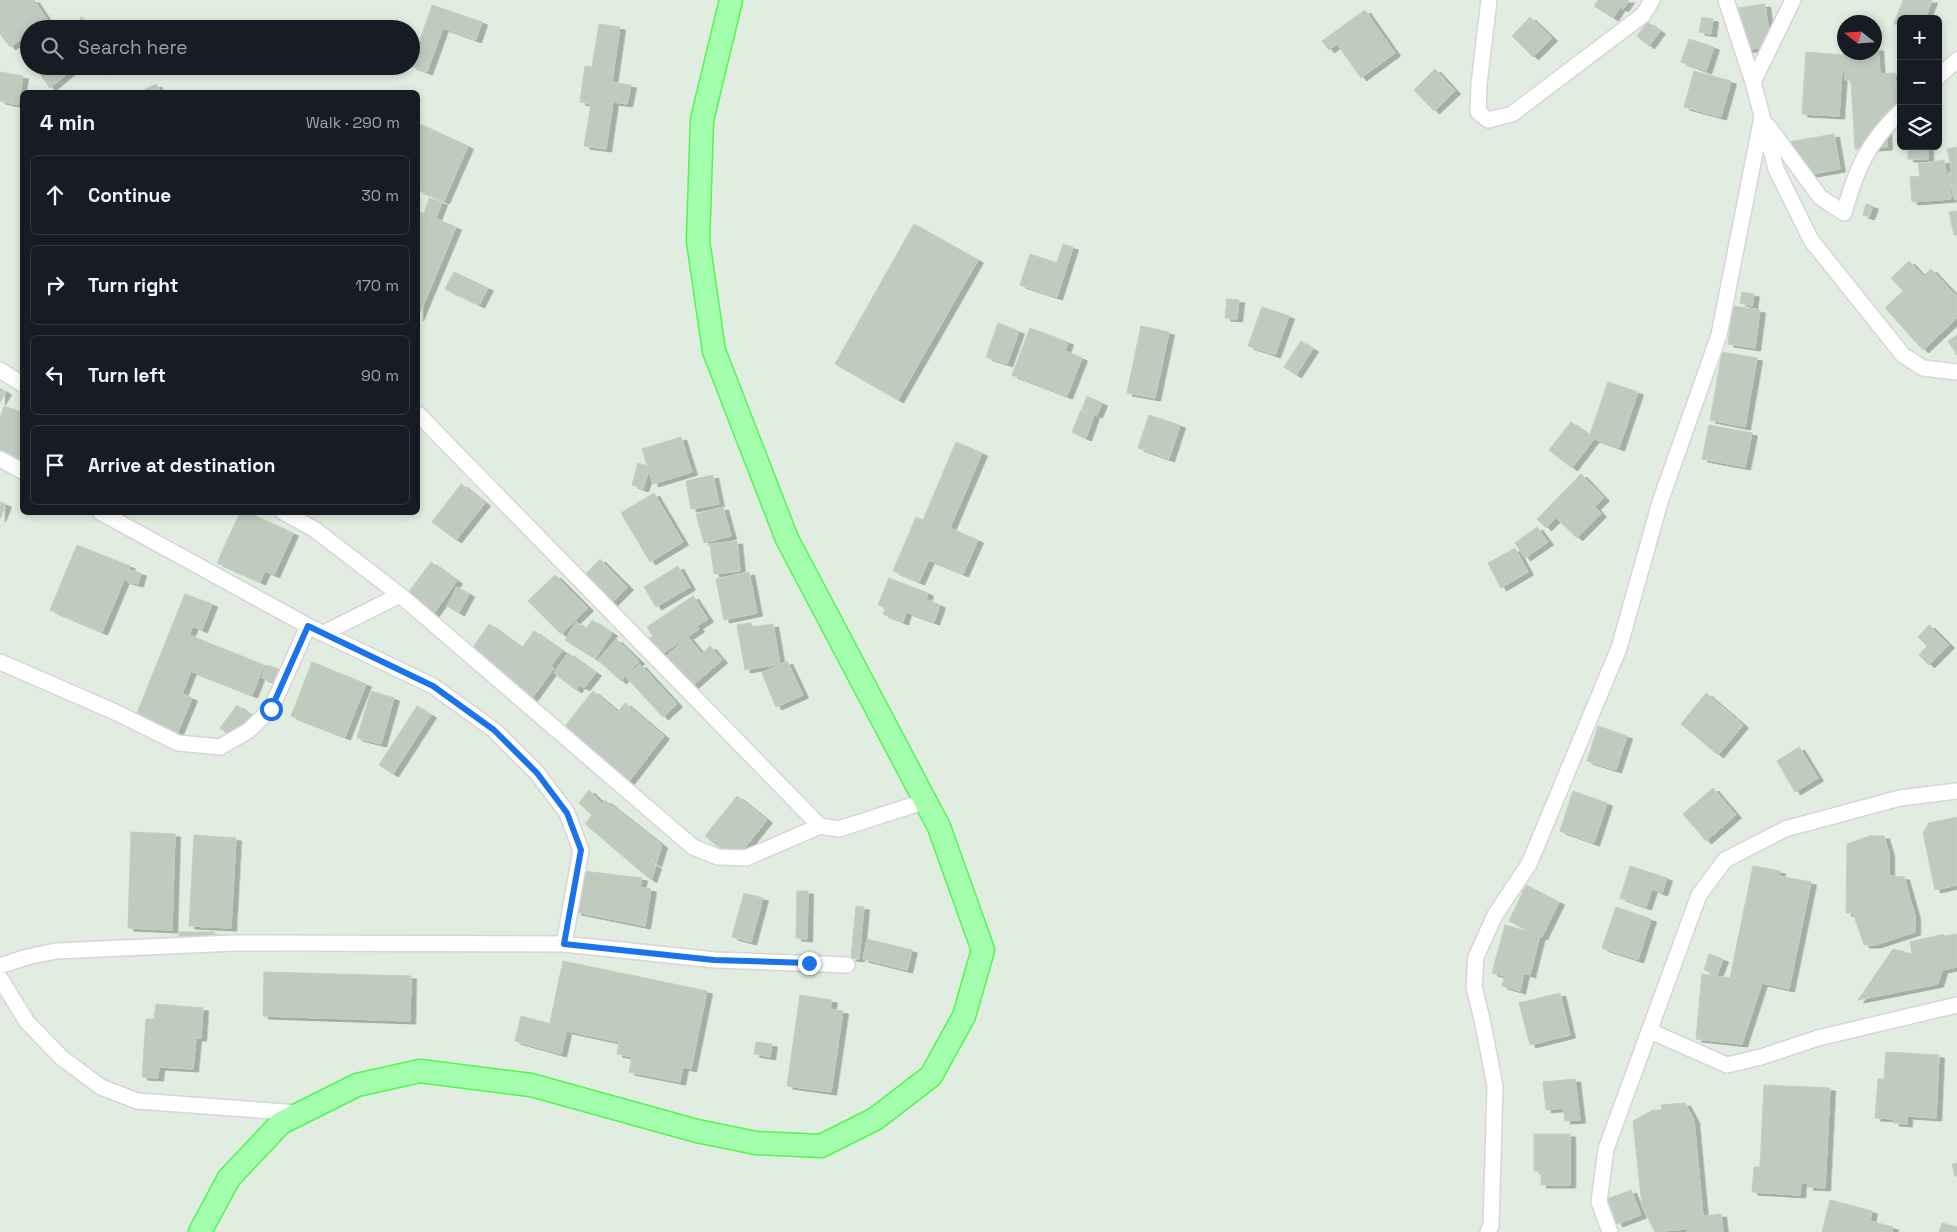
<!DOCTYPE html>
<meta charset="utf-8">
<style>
body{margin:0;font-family:"Space Grotesk",sans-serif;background:#242831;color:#f1f3f6}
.controls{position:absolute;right:15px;top:15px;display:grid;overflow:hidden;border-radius:8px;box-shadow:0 2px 8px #0003}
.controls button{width:45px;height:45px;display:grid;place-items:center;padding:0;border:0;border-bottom:1px solid #363941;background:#171b24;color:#f1f3f6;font:25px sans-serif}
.compass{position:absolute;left:1837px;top:15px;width:45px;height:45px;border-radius:50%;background:#171b24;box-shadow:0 2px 8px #0003;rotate:287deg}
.stop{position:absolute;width:15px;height:15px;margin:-11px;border:4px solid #1a73e8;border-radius:50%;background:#fff}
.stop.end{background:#1a73e8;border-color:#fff;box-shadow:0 1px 5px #0008}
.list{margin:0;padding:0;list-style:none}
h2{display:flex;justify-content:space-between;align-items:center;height:65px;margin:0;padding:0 20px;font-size:21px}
h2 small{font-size:16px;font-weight:400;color:#9ea1a6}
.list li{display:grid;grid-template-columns:32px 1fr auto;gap:15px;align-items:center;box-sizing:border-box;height:80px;margin:0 10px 10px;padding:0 10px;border:1px solid #363941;border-radius:8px}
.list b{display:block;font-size:19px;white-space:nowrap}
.list em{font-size:16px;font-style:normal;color:#9ea1a6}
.icon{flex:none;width:28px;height:28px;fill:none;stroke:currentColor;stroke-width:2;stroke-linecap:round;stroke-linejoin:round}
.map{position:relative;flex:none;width:1957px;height:1232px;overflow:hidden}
.search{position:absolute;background:#171b24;box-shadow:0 2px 8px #0003;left:20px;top:20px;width:400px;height:55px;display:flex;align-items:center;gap:12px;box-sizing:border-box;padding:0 18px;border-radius:28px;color:#9ea1a6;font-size:19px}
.panel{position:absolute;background:#171b24;box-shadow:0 2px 8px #0003;left:20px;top:90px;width:400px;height:425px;border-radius:8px}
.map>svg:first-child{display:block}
.building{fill:#bfcbbf;stroke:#bfd1be;filter:url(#shadow)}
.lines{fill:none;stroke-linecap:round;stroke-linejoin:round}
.minor-casing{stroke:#dad3db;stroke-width:18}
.primary-casing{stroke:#51f74f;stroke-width:25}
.minor{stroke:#fff;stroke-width:15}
.primary{stroke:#a3ffad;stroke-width:22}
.route{stroke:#1a73e8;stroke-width:6}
</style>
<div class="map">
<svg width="1957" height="1232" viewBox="0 0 1957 1232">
<defs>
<filter id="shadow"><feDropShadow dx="5.5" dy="3" stdDeviation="0" flood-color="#0004"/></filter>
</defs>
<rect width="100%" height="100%" fill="#e0ede0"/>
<path class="building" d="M0 0H34L48 21 37 29H29V34L10 47 0 34Z
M1598 0H1629L1623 9 1620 7 1613 18 1594 6Z
M1903 0H1932L1925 19H1901V26L1894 24Z
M1765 4 1771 46 1744 50 1738 8Z
M432 5 482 22 476 40 443 28 427 72 411 66Z
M1365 10 1395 53 1361 78 1337 44 1329 50 1322 41Z
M81 17 98 29H74Z
M1530 17 1552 38 1533 57 1512 36Z
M1702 17 1713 19 1711 34 1699 32Z
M47 22 53 29H39Z
M1647 22 1660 31 1649 46 1637 36Z
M599 24 620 27 612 82 631 85 627 104 613 102 606 149 584 146 591 104 580 102 585 66 592 67Z
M29 37V53L21 44Z
M1689 39 1714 47 1706 71 1681 62Z
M1874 48H1878L1880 74 1895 73 1898 115H1885L1887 147 1855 149 1851 80H1845L1843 50 1844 52H1874Z
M1806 52 1843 55 1839 116 1802 114Z
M34 66H73L74 68 50 88Z
M91 66H104L100 72Z
M1435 69 1455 91 1434 111 1414 90Z
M1694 71 1731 81 1721 117 1684 107Z
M0 72 23 76 18 105 0 101Z
M156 84 161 92H140Z
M418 123 468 146 444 201 418 190Z
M1834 134 1840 169 1794 177 1789 142Z
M1908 146H1928V159H1908Z
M1957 147V199H1954L1949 172 1952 171 1947 149Z
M1944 160 1946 172 1920 176 1918 164Z
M1949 174 1951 199 1912 202 1910 177Z
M429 198 442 202 436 218 424 214Z
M1866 204 1873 206 1869 217 1863 215Z
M418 211 456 227 418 318Z
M1957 211V235H1954L1949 212Z
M914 224 978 260 898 400 835 364Z
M1063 244 1073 247 1057 297 1020 285 1030 254 1057 263Z
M1909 261 1923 276 1931 269 1957 297V318L1923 350 1885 308 1903 291 1891 278Z
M454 272 488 288 479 305 445 289Z
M1742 292 1754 294 1752 306 1740 303Z
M1227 299 1239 300 1237 319 1225 318Z
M1733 306 1760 310 1755 348 1728 344Z
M1262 307 1289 316 1275 355 1248 346Z
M998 323 1019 331 1007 364 986 357Z
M1141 326 1169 332 1155 398 1127 393Z
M1030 328 1068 342 1065 351 1082 358 1067 396 1012 375Z
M1957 335V355L1948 341Z
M1301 341 1313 349 1296 375 1284 367Z
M1722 352 1757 358 1745 427 1710 420Z
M1608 382 1638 392 1619 448 1589 437Z
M0 388 6 392 0 402Z
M1087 396 1102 403 1097 415 1082 409Z
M4 406 22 412V458L0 450V418Z
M1081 410 1094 415 1086 438 1072 432Z
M1149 415 1180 425 1169 459 1138 448Z
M1571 422 1594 439 1572 468 1549 450Z
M1709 425 1752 433 1745 467 1702 459Z
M681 437 692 472 653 484 642 449Z
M956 442 982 453 950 528 978 540 963 574 929 560 919 582 893 571 916 517 923 520Z
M638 463 650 467 643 489 632 485Z
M1581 474 1604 498 1595 507 1601 514 1577 538 1556 518 1546 528 1537 519Z
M713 475 719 504 691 509 686 481Z
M461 484 485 503 456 540 432 522Z
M654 493 683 542 650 562 621 513Z
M0 502 6 504 0 519Z
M723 507 731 536 704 543 696 514Z
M240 512H247L293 533 274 575 265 571 260 582 217 563Z
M1537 527 1548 542 1525 558 1515 543Z
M737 541 740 571 714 574 710 544Z
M77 545 130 566 102 632 50 610Z
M1515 548 1528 572 1501 588 1488 563Z
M600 559 628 587 608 607 580 580Z
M431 562 457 581 432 616 405 597Z
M678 566 690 587 656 607 644 587Z
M129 570 141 573 138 584 126 581Z
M749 572 757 613 724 620 716 579Z
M555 575 588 608 561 634 528 601Z
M889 578 928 593 926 599 940 605 934 622 906 612 903 622 883 614 886 608 878 605Z
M457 587 469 594 459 613 447 606Z
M185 594 212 604 202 630 193 626 189 635 264 665 252 695 191 671 182 694 192 698 177 734 135 718Z
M693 596 708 619 697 626 699 629 660 655 649 638 653 636 647 627Z
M592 620 612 633 595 659 565 640 576 622 586 629Z
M751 623 752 627 773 624 780 664 745 670 737 625Z
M489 624 522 648 534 631 562 651 551 666 554 668 530 701 467 656Z
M1929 625 1949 645 1929 665 1919 655 1927 646 1918 637Z
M688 637 702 654 710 646 722 660 690 688 664 658Z
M616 639 639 661 621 681 598 660Z
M568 653 596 673 584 688 580 685 576 690 554 673Z
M787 661 803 695 776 707 762 673Z
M312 662 366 684 345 737 291 716Z
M640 664 677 704 663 717 626 677Z
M266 665 279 669 275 682 262 678Z
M371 691 394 698 381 744 357 738Z
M593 691 618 712 625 703 664 736 623 789 558 735Z
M1706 693 1743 725 1718 755 1681 724Z
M237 705 251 716 234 739 220 728Z
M417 706 431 715 393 774 379 765Z
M1598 726 1627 736 1616 770 1587 761Z
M1799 747 1818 778 1795 792 1777 761Z
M1713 788 1736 815 1706 841 1683 814Z
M589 790 603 804 605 800 662 845 656 864 644 855 643 857 656 866 651 880 585 824 592 815 579 803Z
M1573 791 1607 803 1594 843 1560 831Z
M737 796 767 820 735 860 705 836Z
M1957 817V885L1935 890 1923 833 1929 823Z
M131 832 175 834 172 930 128 928Z
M194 835 236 838 231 928 189 926Z
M1870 836H1884L1889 853V876L1904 877 1915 916V932L1875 945H1864L1853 913H1846L1847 844Z
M1630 866 1667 878 1662 893 1652 889 1646 907 1620 898Z
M1753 866 1780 871 1779 876 1811 882 1789 989 1762 983 1742 1044 1696 1039 1702 974 1730 978Z
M584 871 642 878 640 887 651 889 645 926 576 912Z
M1526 885 1559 902 1542 937 1509 921Z
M797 891H808L807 939 796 938Z
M744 893 763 898 751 942 732 937Z
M856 906 864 907 859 959 851 958Z
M1616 907 1651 919 1638 960 1602 948Z
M1505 925 1540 935 1530 975 1524 973 1520 991 1502 986 1505 976 1492 973Z
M179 932H214V941H179Z
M1944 934V936L1957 934V967L1942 970 1938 984 1858 1000 1893 949 1912 954 1910 942Z
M867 939 912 950 907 970 863 959Z
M1709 954 1723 959 1717 975 1704 970Z
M563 961 707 991 691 1069 683 1067 680 1082 629 1072 632 1057 617 1054 619 1042 549 1027Z
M264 972 411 976 410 1021 263 1016Z
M1560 993 1570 1035 1530 1045 1519 1003Z
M800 995 832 1000 830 1009 843 1011 831 1092 787 1086Z
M156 1004 203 1008 201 1038H196L193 1069 159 1067 158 1078 142 1077 146 1019H154Z
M521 1016 551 1024V1028L566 1032 561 1054 515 1041Z
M756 1042 772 1044 770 1057 754 1054Z
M1886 1052 1939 1055 1936 1118 1907 1116V1124L1894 1123V1119L1875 1118 1878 1079H1884Z
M1575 1079 1580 1120 1565 1121 1563 1108 1546 1110 1543 1082Z
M1764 1085 1830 1088 1825 1188 1808 1187V1183H1801L1800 1195 1752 1192 1754 1167H1760Z
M1685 1103 1694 1120 1703 1216 1721 1214 1723 1232H1686L1694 1228 1655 1232 1642 1206 1633 1121 1653 1110H1662L1661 1105Z
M1534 1134H1570V1185H1541V1171H1534Z
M1957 1163V1176H1955L1952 1164Z
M1631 1190 1641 1215 1617 1224 1607 1199Z
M1830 1200 1872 1211 1870 1221 1893 1227 1892 1232H1822Z
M1942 1223 1957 1227V1232H1939Z"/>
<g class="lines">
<g class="minor-casing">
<path id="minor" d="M1489 0 1479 84 1478 112 1488 120 1512 114 1643 15 1652 0
M1726 0 1753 82 1776 169 1811 240 1903 355 1923 368 1957 372
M1938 77 1957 60
M1753 82 1793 0
M1768 126 1820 197 1844 213C1857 167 1867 144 1901 111
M0 370 22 384
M418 414 820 826 839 829 926 801
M0 459 22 471
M100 512 308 626 433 686 494 730 537 773 567 813 581 850 564 944
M283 512 314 529 400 595 693 847 718 857 746 858 820 826
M324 633 400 595
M0 662 113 711 178 743 220 747 248 731 271 709 308 626
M0 966 27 957 56 951 234 943 564 944 715 960 847 965
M0 978 27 1022 62 1058 101 1087 137 1101 299 1113
M1650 1031 1727 1065 1761 1057 1818 1038 1957 1005
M1488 1232 1491 1226 1495 1086 1482 1019 1474 987 1476 957 1495 915 1529 864 1619 648 1660 502 1719 335 1762 117
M1610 1232 1599 1202 1606 1149 1699 895 1725 860 1785 829 1900 798 1957 791"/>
</g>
<g class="primary-casing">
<path id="primary" d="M200 1232 229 1178 281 1123 357 1085 420 1071 531 1085 697 1131 756 1143 821 1146 875 1119 931 1076 964 1016 983 950 939 827 787 539 714 351 698 241 702 120 731 0"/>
</g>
<use href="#minor" class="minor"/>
<use href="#primary" class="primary"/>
</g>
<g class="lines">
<path class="route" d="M271 709 308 626 433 686 494 730 537 773 567 813 581 850 564 944 714 960 809 963"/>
</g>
</svg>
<div class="controls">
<button>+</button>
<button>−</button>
<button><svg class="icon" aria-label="layers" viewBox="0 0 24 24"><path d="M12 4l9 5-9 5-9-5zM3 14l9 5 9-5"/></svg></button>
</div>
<svg class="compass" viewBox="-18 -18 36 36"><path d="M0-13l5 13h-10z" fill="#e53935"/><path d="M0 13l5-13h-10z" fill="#9ea1a6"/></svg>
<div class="stop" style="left:271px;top:709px"></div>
<div class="stop end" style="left:809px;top:963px"></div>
<div class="search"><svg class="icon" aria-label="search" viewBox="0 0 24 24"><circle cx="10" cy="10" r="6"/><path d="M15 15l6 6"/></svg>Search here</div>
<section class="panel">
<h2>4 min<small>Walk · 290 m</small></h2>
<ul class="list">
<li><svg class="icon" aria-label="ahead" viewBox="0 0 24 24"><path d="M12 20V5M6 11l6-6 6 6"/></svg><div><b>Continue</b></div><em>30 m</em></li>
<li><svg class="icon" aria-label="right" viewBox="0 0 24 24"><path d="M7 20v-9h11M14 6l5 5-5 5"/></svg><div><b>Turn right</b></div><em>170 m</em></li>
<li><svg class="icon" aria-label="left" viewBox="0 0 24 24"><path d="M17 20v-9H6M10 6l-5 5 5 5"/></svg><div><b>Turn left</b></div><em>90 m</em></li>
<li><svg class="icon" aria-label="arrive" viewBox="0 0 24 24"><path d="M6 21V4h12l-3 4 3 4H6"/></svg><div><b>Arrive at destination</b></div></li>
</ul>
</section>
</div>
